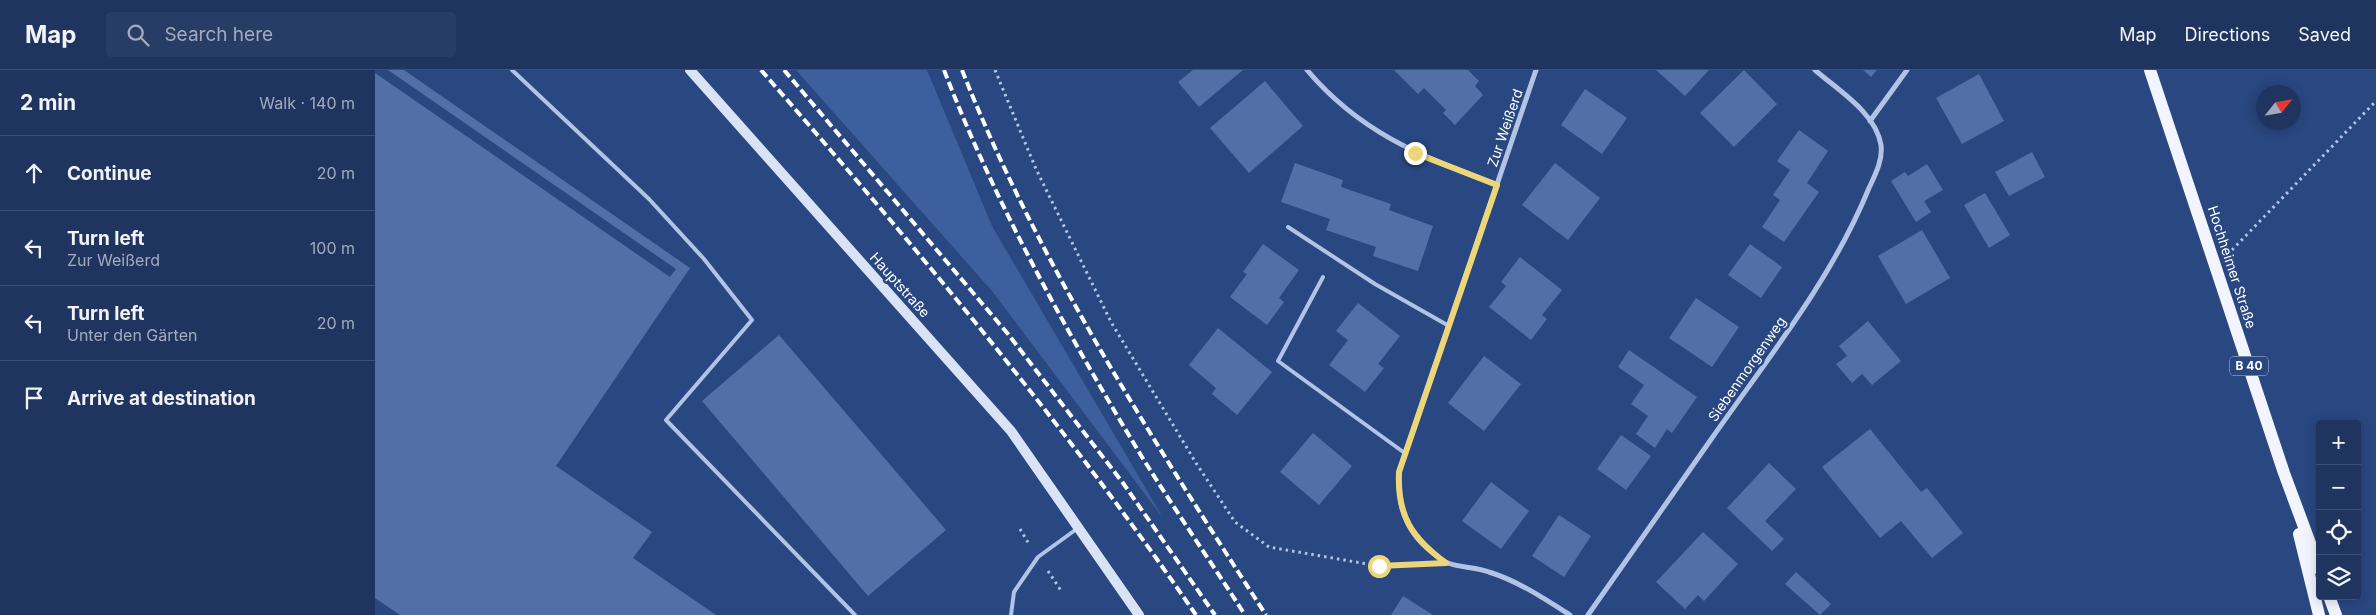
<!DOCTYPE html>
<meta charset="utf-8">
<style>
body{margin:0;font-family:Inter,sans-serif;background:#273d66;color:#f1f3f6}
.controls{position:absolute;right:15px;bottom:15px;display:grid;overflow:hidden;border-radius:5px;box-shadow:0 2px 12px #0003}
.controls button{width:45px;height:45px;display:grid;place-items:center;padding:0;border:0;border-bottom:1px solid #3c5075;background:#1f3560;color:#f1f3f6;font:25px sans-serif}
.compass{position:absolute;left:1881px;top:15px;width:45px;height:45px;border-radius:50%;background:#1f3560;box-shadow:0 2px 12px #0003;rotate:59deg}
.stop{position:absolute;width:15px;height:15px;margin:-11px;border:4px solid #ecd679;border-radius:50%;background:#fff}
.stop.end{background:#ecd679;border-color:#fff;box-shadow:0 1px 5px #0008}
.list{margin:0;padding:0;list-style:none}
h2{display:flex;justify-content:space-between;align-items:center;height:65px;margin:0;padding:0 20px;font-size:21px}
h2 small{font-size:16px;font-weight:400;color:#a1abbd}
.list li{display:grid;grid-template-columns:32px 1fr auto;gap:15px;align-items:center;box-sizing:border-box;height:75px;padding:0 20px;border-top:1px solid #3c5075}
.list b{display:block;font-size:19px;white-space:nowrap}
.list p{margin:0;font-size:16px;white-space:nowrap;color:#a1abbd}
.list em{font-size:16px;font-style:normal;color:#a1abbd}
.icon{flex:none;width:28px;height:28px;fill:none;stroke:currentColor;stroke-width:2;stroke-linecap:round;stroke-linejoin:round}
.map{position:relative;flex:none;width:2001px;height:545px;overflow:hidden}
header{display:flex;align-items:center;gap:30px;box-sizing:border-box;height:70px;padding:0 25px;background:#1f3560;border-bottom:1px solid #3c5075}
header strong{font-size:24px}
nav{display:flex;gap:28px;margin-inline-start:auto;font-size:18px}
.search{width:350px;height:45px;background:#273d66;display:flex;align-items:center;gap:12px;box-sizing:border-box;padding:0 18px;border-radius:5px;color:#a1abbd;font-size:19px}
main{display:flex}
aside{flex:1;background:#1f3560}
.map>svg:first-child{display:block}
.green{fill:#3e5f9d}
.building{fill:#5270a8}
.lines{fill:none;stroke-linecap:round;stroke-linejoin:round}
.path{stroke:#b1c4e5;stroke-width:3;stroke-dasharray:2.5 4;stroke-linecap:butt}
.lane{stroke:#b1c4e5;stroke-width:4}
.street{stroke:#b1c4e5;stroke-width:5}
.secondary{stroke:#dae3f5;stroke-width:10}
.primary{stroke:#f2f5fd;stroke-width:12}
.rail{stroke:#fff;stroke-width:4;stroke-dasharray:9 4;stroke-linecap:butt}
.route{stroke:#ecd679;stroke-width:6}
.labels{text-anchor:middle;stroke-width:5;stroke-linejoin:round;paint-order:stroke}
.shield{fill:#294780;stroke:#bfc8d9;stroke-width:1}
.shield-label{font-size:12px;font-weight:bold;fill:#fff}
.street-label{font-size:14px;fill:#fff;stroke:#294780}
</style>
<header>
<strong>Map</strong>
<div class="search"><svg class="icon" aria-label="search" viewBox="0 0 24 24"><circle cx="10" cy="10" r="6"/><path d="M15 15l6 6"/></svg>Search here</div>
<nav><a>Map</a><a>Directions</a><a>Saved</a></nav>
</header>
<main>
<aside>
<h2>2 min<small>Walk · 140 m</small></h2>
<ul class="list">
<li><svg class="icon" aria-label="ahead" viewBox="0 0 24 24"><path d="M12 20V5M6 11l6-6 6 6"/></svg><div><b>Continue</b></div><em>20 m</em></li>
<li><svg class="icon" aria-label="left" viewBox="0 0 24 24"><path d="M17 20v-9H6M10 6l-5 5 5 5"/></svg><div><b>Turn left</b><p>Zur Weißerd</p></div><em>100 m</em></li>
<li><svg class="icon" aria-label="left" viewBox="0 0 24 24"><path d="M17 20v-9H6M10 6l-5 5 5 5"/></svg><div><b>Turn left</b><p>Unter den Gärten</p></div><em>20 m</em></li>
<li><svg class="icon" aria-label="arrive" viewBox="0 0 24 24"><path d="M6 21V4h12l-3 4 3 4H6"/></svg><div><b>Arrive at destination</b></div></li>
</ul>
</aside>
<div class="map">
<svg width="2001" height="545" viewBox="0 0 2001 545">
<rect width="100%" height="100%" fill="#294780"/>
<path class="green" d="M421 0H552L617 156 788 448 617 221Z"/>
<path class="building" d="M13 0H29L315 198 181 396 277 462 258 488 341 545H25L0 528V3L295 207 301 199Z
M818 0H868L824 37 803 12Z
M1019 0H1093L1104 11 1100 16 1108 25 1080 55 1068 43 1071 40 1049 18 1043 24Z
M1281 0H1334L1310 26Z
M1369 0 1402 34 1359 77 1325 43Z
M1488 0H1502L1496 7Z
M1604 4 1629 51 1587 74 1561 28Z
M890 11 928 56 874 103 835 58Z
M1210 19 1252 48 1227 84 1186 55Z
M1424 60 1453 81 1432 113 1444 122 1409 172 1387 157 1405 130 1398 125 1415 100 1402 91Z
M1657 82 1670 107 1634 126 1620 102Z
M920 93 968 110 966 117 1016 134 1014 140 1058 156 1043 201 998 186 1001 177 951 160 955 149 906 132Z
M1180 93 1225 128 1193 170 1147 135Z
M1552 94 1568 120 1549 131 1556 142 1541 152 1516 111 1530 102 1533 106Z
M1610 123 1635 165 1614 178 1589 135Z
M1547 160 1575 208 1531 234 1503 186Z
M888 174 924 200 904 228 909 232 892 255 855 227 872 204 868 202Z
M1375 174 1407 197 1386 228 1353 205Z
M1145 187 1187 220 1167 245 1172 249 1156 270 1114 237 1131 216 1126 212Z
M1321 228 1364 257 1337 297 1294 268Z
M983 233 1025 266 1003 294 1009 298 990 322 954 295 973 270 961 261Z
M1493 251 1526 291 1497 315 1487 304 1477 313 1461 294 1472 286 1464 276Z
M843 258 897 302 862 345 837 324 841 318 814 295Z
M404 265 571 460 493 526 327 331Z
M1254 280 1322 327 1297 363 1292 359 1280 378 1261 364 1273 346 1256 334 1269 315 1243 297Z
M1109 286 1146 314 1109 361 1073 333Z
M1495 359 1546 422 1552 418 1588 463 1557 488 1526 451 1505 468 1447 397Z
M938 363 977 396 944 435 905 402Z
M1246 365 1276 386 1251 420 1222 399Z
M1394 393 1421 419 1390 451 1409 469 1397 481 1352 438Z
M1116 412 1154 441 1126 479 1087 451Z
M1184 445 1216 466 1189 507 1157 486Z
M1328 462 1363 494 1329 531 1323 525 1310 539 1281 512Z
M1421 502 1456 534 1445 545 1410 514Z
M1028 526 1058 545H1016Z"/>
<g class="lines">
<path class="path" d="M620 0 661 99 736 252 821 393 860 452 894 477 1004 496 1043 494
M1857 180 2001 31
M645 459 654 474
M673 501 687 522"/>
<path class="lane" d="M137 0 274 129 329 189 377 250 291 350 480 545
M913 157 1000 214 1074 256
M948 207 903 291 1031 384
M636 545 639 522 663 487 703 458"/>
<path class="street" d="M932 0C986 64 1047 86 1122 115
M1161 0 1024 402C1022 434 1031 463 1058 483 1062 486 1068 492 1073 493 1086 498 1101 497 1114 502 1143 511 1170 529 1195 545
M1495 51 1532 0
M1213 545C1255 486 1296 427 1337 368 1393 288 1457 209 1494 118 1500 105 1508 90 1506 75 1501 43 1463 20 1440 0"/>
<path class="secondary" d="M315 0 636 361 764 545"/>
<path class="primary" d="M1775 0 1909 403 1945 500
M1924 464 1944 545
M1954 526 1961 545"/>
<path class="rail" d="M386 0C539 175 689 353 821 545
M409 0 633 264 748 413 840 545
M569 0C621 135 692 263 767 387 800 440 836 492 870 545
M587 0C664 195 778 370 891 545"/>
</g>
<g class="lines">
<path class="route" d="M1004 496 1071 493C1037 468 1022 446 1024 402L1122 115 1040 83"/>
</g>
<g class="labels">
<rect class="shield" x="1855" y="286.5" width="38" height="19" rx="4"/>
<g class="shield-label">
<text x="1874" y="300">B 40</text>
</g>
<g class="street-label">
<text transform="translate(1130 58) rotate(-71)" y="5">Zur Weißerd</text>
<text transform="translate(1857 197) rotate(72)" y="5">Hochheimer Straße</text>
<text transform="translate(525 215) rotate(48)" y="5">Hauptstraße</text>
<text transform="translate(1372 299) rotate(-55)" y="5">Siebenmorgenweg</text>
</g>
</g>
</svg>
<div class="controls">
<button>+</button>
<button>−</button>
<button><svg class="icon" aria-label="locate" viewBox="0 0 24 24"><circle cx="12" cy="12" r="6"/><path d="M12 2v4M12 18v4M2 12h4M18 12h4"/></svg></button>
<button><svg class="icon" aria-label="layers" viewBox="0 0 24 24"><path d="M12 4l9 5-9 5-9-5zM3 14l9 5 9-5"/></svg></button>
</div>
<svg class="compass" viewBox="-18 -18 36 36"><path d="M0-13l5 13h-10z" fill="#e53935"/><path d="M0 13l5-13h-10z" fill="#a1abbd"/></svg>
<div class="stop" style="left:1004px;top:496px"></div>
<div class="stop end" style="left:1040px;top:83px"></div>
</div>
</main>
